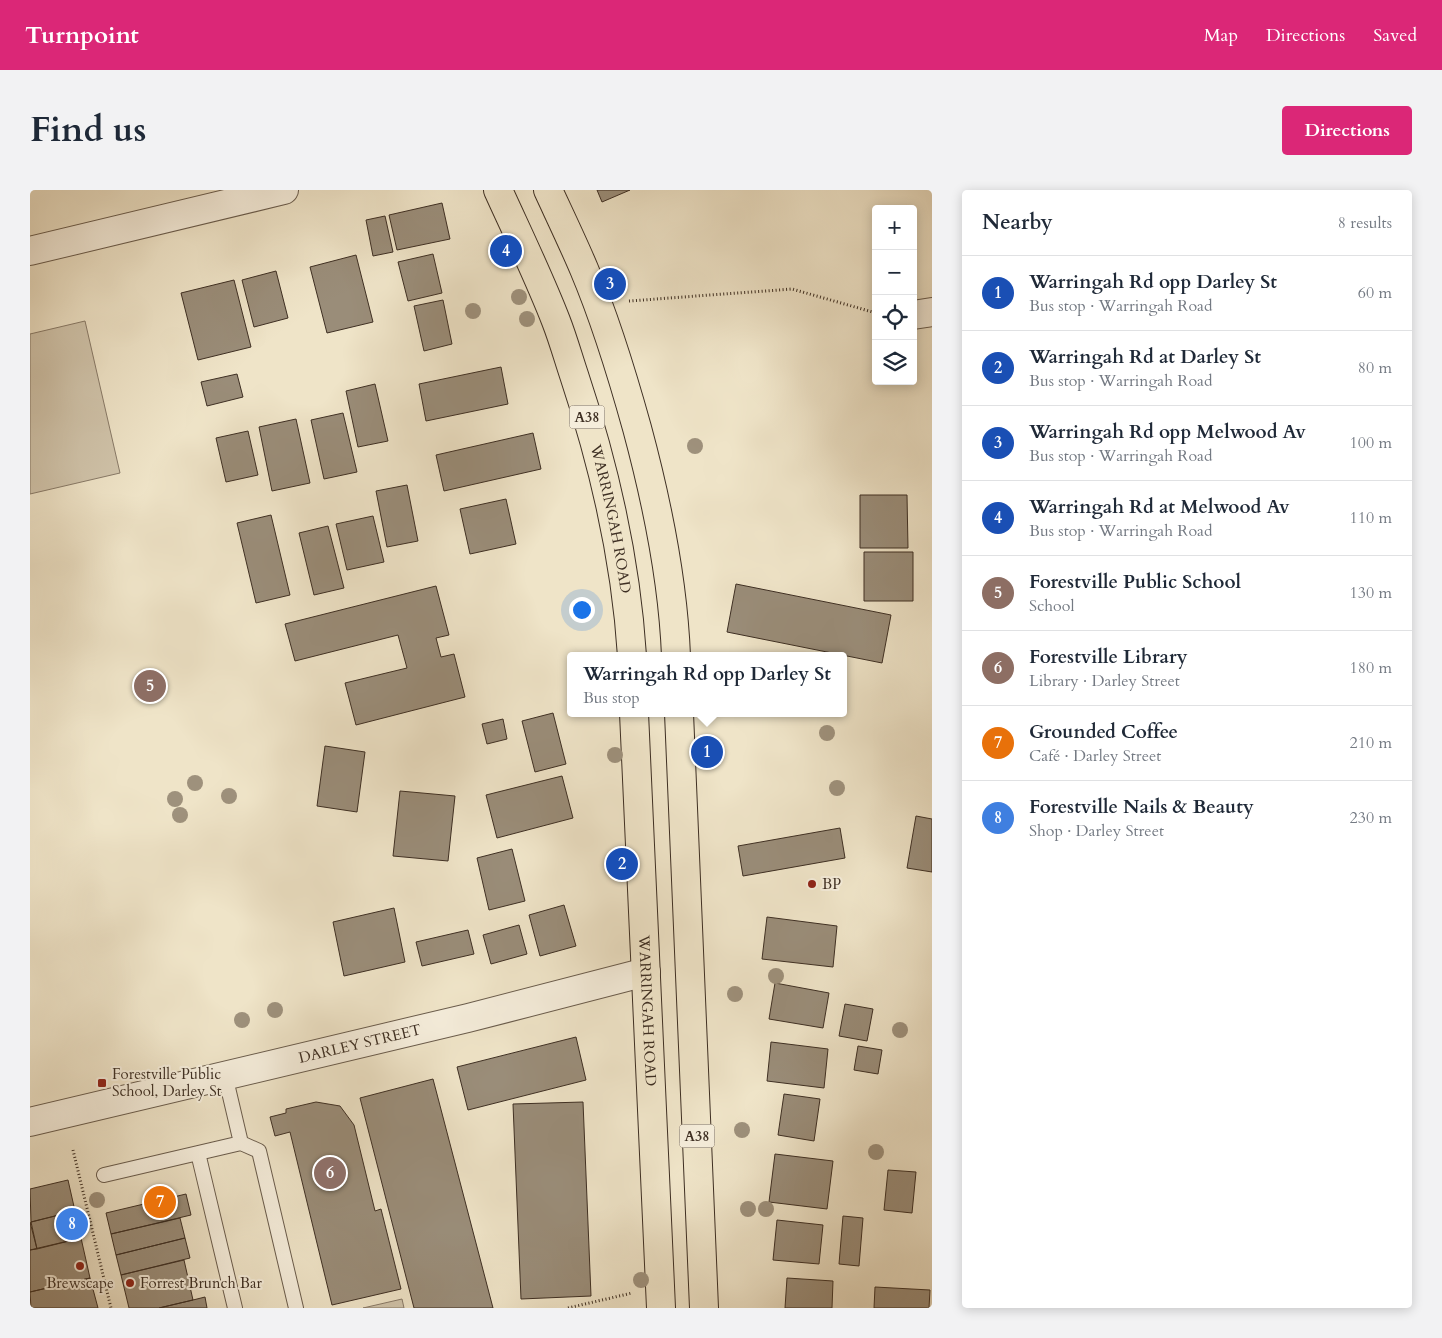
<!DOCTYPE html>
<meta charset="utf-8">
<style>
body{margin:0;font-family:Cardo,serif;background:#f2f2f3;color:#1f2937}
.controls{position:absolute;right:15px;top:15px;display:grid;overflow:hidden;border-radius:5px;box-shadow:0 2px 12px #0003}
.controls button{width:45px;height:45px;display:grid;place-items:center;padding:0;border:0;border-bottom:1px solid #e0e1e3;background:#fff;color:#1f2937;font:25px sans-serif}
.you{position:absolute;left:551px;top:419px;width:18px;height:18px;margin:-12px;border:4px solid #fff;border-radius:50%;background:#1a73e8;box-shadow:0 0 0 8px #1a73e833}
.badge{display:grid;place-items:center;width:32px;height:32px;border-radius:50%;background:#db2777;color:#fff;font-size:16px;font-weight:700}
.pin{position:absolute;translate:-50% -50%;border:2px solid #fff;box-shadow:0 1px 5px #0006}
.popup{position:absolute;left:537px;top:462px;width:280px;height:65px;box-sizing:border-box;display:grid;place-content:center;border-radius:5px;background:#fff;filter:drop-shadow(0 1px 4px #0005);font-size:16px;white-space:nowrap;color:#747a83}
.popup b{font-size:19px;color:#1f2937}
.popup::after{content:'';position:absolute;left:50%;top:100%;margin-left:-10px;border:10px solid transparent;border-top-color:#fff}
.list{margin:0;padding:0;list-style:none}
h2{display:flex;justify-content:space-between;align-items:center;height:65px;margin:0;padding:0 20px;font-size:21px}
h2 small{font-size:16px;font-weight:400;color:#747a83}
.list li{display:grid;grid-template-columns:32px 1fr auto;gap:15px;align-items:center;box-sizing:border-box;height:75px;padding:0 20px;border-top:1px solid #e0e1e3}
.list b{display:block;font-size:19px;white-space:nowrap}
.list p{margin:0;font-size:16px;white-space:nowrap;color:#747a83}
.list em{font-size:16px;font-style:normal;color:#747a83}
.icon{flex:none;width:28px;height:28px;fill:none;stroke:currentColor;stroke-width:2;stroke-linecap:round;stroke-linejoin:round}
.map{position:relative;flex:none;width:902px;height:1118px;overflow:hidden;border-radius:5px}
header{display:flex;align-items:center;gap:30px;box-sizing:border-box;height:70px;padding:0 25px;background:#db2777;color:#fff}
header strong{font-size:24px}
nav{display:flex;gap:28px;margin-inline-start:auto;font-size:18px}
.intro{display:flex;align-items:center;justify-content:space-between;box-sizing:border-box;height:120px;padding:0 30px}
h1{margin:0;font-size:35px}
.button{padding:12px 22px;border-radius:5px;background:#db2777;color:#fff;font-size:18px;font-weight:700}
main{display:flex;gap:30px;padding:0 30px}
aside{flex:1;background:#fff;border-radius:5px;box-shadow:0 2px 12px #0003}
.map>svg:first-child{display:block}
.green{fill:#d1c5ac;stroke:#887a68}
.building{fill:#9a8d79;stroke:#3e2f23}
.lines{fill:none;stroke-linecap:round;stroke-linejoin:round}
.service-casing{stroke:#6a5c4c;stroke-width:16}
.minor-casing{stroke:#6a5c4c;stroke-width:30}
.trunk-casing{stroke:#3e2f23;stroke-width:30}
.path{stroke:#3e2f23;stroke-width:3;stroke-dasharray:1 2.5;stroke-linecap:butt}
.service{stroke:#f5eddb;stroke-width:14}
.minor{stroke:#f5eddb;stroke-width:28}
.trunk{stroke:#efe4c8;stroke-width:28}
.tree{fill:#9e917c}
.poi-dot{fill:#8f2418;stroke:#f5eddb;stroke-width:2}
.labels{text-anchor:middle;stroke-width:4;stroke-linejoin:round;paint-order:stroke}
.shield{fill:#f5eddb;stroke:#75685a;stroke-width:1}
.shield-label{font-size:14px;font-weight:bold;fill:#3e2f23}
.street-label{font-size:15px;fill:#3e2f23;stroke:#f5eddb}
.poi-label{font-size:15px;fill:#3e2f23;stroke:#f5eddb;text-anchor:start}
</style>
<header>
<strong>Turnpoint</strong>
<nav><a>Map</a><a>Directions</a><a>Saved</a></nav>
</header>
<div class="intro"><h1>Find us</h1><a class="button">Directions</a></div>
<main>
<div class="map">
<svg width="902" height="1118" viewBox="0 0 902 1118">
<rect width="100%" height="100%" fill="#efe4c8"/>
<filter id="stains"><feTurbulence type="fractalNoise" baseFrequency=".004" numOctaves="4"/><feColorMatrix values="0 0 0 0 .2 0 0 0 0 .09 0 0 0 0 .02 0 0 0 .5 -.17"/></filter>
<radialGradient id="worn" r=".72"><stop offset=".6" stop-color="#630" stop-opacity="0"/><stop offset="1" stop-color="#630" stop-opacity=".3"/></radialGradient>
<path class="green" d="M55 131 90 283 0 304V144Z
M372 1109 374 1118H333Z"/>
<path class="building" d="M567 0H600L572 12Z
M412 13 420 49 367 60 359 25Z
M355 26 363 62 343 66 336 30Z
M403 64 412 103 378 111 368 72Z
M326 65 343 132 297 143 280 77Z
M246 81 258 128 224 137 212 90Z
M204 90 221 157 168 170 151 103Z
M413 110 422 154 394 161 384 116Z
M471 177 478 214 396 231 389 194Z
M207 184 213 207 177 216 171 192Z
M345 194 358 251 328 257 316 201Z
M313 223 327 282 294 289 281 230Z
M266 229 280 293 242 301 229 237Z
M218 241 228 285 196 292 186 248Z
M503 243 511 279 414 301 406 265Z
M377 295 388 351 357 357 346 301Z
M830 305H877L878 358H830Z
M476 309 486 354 440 364 430 319Z
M241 325 260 405 226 413 207 333Z
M343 326 354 372 317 380 306 334Z
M298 336 314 398 284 405 269 343Z
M834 362H883V411H834Z
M706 394 861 425 852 473 697 442Z
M406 396 419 445 406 448 411 467 424 464 435 507 326 535 315 493 377 478 368 445 265 471 255 434Z
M523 523 536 574 505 582 492 531Z
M473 529 477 549 457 554 452 534Z
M295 556 335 562 327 622 287 616Z
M532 586 543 628 467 648 456 605Z
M370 601 425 606 418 671 363 666Z
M886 626 902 629V682L877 678Z
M810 638 815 668 713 686 708 656Z
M482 659 495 711 459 720 447 668Z
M534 715 546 756 510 766 499 725Z
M364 718 375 772 314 786 303 732Z
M737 727 807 736 803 777 732 769Z
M489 735 497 764 461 774 453 745Z
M438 740 444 764 392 776 386 752Z
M745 793 799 803 793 838 739 829Z
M815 814 843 819 837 851 809 846Z
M546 847 556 890 438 920 427 877Z
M741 852 798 859 794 898 737 891Z
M828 856 852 860 848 884 824 880Z
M403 889 463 1118H384L330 908Z
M754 904 790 909 784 951 748 945Z
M286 912 310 916 324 935 345 1021 351 1019 371 1099 302 1115 260 942 245 946 240 927 256 923V919Z
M553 912 561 1106 491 1109 483 914Z
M745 964 803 971 797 1019 739 1012Z
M858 980 886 982 882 1023 854 1020Z
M38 990 45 1021 1 1032 0 999Z
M156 1004 161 1025 81 1044 76 1023Z
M45 1021 51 1048 7 1059 1 1032Z
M813 1026 833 1028 829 1076 809 1074Z
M150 1028 155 1048 86 1065 81 1044Z
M747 1030 793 1035 789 1074 743 1070Z
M0 1032 7 1059 0 1060Z
M51 1048 60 1088 0 1102V1060Z
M155 1048 160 1068 91 1085 86 1065Z
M154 1070 163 1110 129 1118H99L91 1085Z
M60 1088 68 1118H1L0 1102Z
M757 1088 803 1091 802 1118H755Z
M845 1097 900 1100 899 1118H844Z
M175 1107 177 1118H129L163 1110Z"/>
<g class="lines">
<g class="service-casing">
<path id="service" d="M195 885 211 953 229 961 266 1118
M168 963 205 1118
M74 985 211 953"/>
</g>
<g class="minor-casing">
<g id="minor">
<path d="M0 61 254 0"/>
<path d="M883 125 902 122"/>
<path id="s1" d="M0 932 438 828 616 782"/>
</g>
</g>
<g class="trunk-casing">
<g id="trunk">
<path id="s2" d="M468 0C488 44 509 87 526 131 533 149 538 167 544 185 574 275 596 371 602 466"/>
<path d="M518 0C530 26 543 53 554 79 576 131 592 184 607 238 627 312 643 389 646 466"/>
<path id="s3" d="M604 523 631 1118"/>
<path d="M649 523 674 1118"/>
</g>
</g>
<path class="path" d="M599 111 762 99 846 123
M43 960 81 1118
M538 1118 602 1103"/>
<use href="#service" class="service"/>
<use href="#minor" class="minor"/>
<use href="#trunk" class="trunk"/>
</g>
<g class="tree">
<circle cx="489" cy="107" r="8"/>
<circle cx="443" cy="121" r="8"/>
<circle cx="497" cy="129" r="8"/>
<circle cx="665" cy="256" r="8"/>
<circle cx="797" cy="543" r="8"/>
<circle cx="585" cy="565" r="8"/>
<circle cx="165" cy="593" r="8"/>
<circle cx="807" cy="598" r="8"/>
<circle cx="199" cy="606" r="8"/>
<circle cx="145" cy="609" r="8"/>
<circle cx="150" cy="625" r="8"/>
<circle cx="746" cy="786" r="8"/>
<circle cx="705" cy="804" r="8"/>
<circle cx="245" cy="820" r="8"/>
<circle cx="212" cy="830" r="8"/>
<circle cx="870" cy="840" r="8"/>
<circle cx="712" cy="940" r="8"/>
<circle cx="846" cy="962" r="8"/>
<circle cx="67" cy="1010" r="8"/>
<circle cx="718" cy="1019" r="8"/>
<circle cx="736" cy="1019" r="8"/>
<circle cx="611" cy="1090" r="8"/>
</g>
<g class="poi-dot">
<circle cx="782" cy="694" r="5"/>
<rect x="67" y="888" width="10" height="10" rx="2.5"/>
<circle cx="50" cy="1076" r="5"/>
<circle cx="100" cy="1093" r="5"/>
</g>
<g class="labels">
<g class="shield">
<rect x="539.5" y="215.5" width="35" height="23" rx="4"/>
<rect x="649.5" y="934.5" width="35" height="23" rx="4"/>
</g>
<g class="shield-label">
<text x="557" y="232">A38</text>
<text x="667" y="951">A38</text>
</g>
<g class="street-label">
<text dy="5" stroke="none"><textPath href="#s2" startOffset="349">WARRINGAH ROAD</textPath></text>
<text dy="5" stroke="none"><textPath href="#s3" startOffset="298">WARRINGAH ROAD</textPath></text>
<text dy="5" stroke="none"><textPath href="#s1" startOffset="339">DARLEY STREET</textPath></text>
</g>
<g class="poi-label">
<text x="792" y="699">BP</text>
<text x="82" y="889">Forestville Public<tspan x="82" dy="17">School, Darley St</tspan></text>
<text x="50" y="1098" text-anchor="middle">Brewscape</text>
<text x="110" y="1098">Forrest Brunch Bar</text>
</g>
</g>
<rect width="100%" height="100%" filter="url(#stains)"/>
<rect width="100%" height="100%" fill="url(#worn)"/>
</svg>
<div class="controls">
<button>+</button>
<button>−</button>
<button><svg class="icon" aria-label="locate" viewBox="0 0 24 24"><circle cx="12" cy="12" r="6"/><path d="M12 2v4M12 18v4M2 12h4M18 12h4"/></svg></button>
<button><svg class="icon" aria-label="layers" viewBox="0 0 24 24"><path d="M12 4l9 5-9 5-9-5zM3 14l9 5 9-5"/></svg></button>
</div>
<div class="you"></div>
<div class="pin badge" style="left:677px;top:562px;background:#1a4fb4">1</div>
<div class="popup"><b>Warringah Rd opp Darley St</b>Bus stop</div>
<div class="pin badge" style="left:592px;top:674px;background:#1a4fb4">2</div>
<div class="pin badge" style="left:580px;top:94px;background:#1a4fb4">3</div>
<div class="pin badge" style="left:476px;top:61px;background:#1a4fb4">4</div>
<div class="pin badge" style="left:120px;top:496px;background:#8d6e63">5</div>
<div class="pin badge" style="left:300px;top:983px;background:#8d6e63">6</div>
<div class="pin badge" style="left:130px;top:1012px;background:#e8710a">7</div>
<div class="pin badge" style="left:42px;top:1034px;background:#3f7fe0">8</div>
</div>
<aside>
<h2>Nearby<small>8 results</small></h2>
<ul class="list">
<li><span class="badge" style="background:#1a4fb4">1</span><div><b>Warringah Rd opp Darley St</b><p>Bus stop · Warringah Road</p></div><em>60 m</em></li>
<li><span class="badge" style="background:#1a4fb4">2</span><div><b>Warringah Rd at Darley St</b><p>Bus stop · Warringah Road</p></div><em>80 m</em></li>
<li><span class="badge" style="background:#1a4fb4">3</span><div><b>Warringah Rd opp Melwood Av</b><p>Bus stop · Warringah Road</p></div><em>100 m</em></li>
<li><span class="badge" style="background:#1a4fb4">4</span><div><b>Warringah Rd at Melwood Av</b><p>Bus stop · Warringah Road</p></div><em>110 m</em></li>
<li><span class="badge" style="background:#8d6e63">5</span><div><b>Forestville Public School</b><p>School</p></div><em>130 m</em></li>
<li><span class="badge" style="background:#8d6e63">6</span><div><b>Forestville Library</b><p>Library · Darley Street</p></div><em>180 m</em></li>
<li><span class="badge" style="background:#e8710a">7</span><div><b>Grounded Coffee</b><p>Café · Darley Street</p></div><em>210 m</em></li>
<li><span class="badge" style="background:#3f7fe0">8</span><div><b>Forestville Nails &amp; Beauty</b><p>Shop · Darley Street</p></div><em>230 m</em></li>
</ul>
</aside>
</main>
